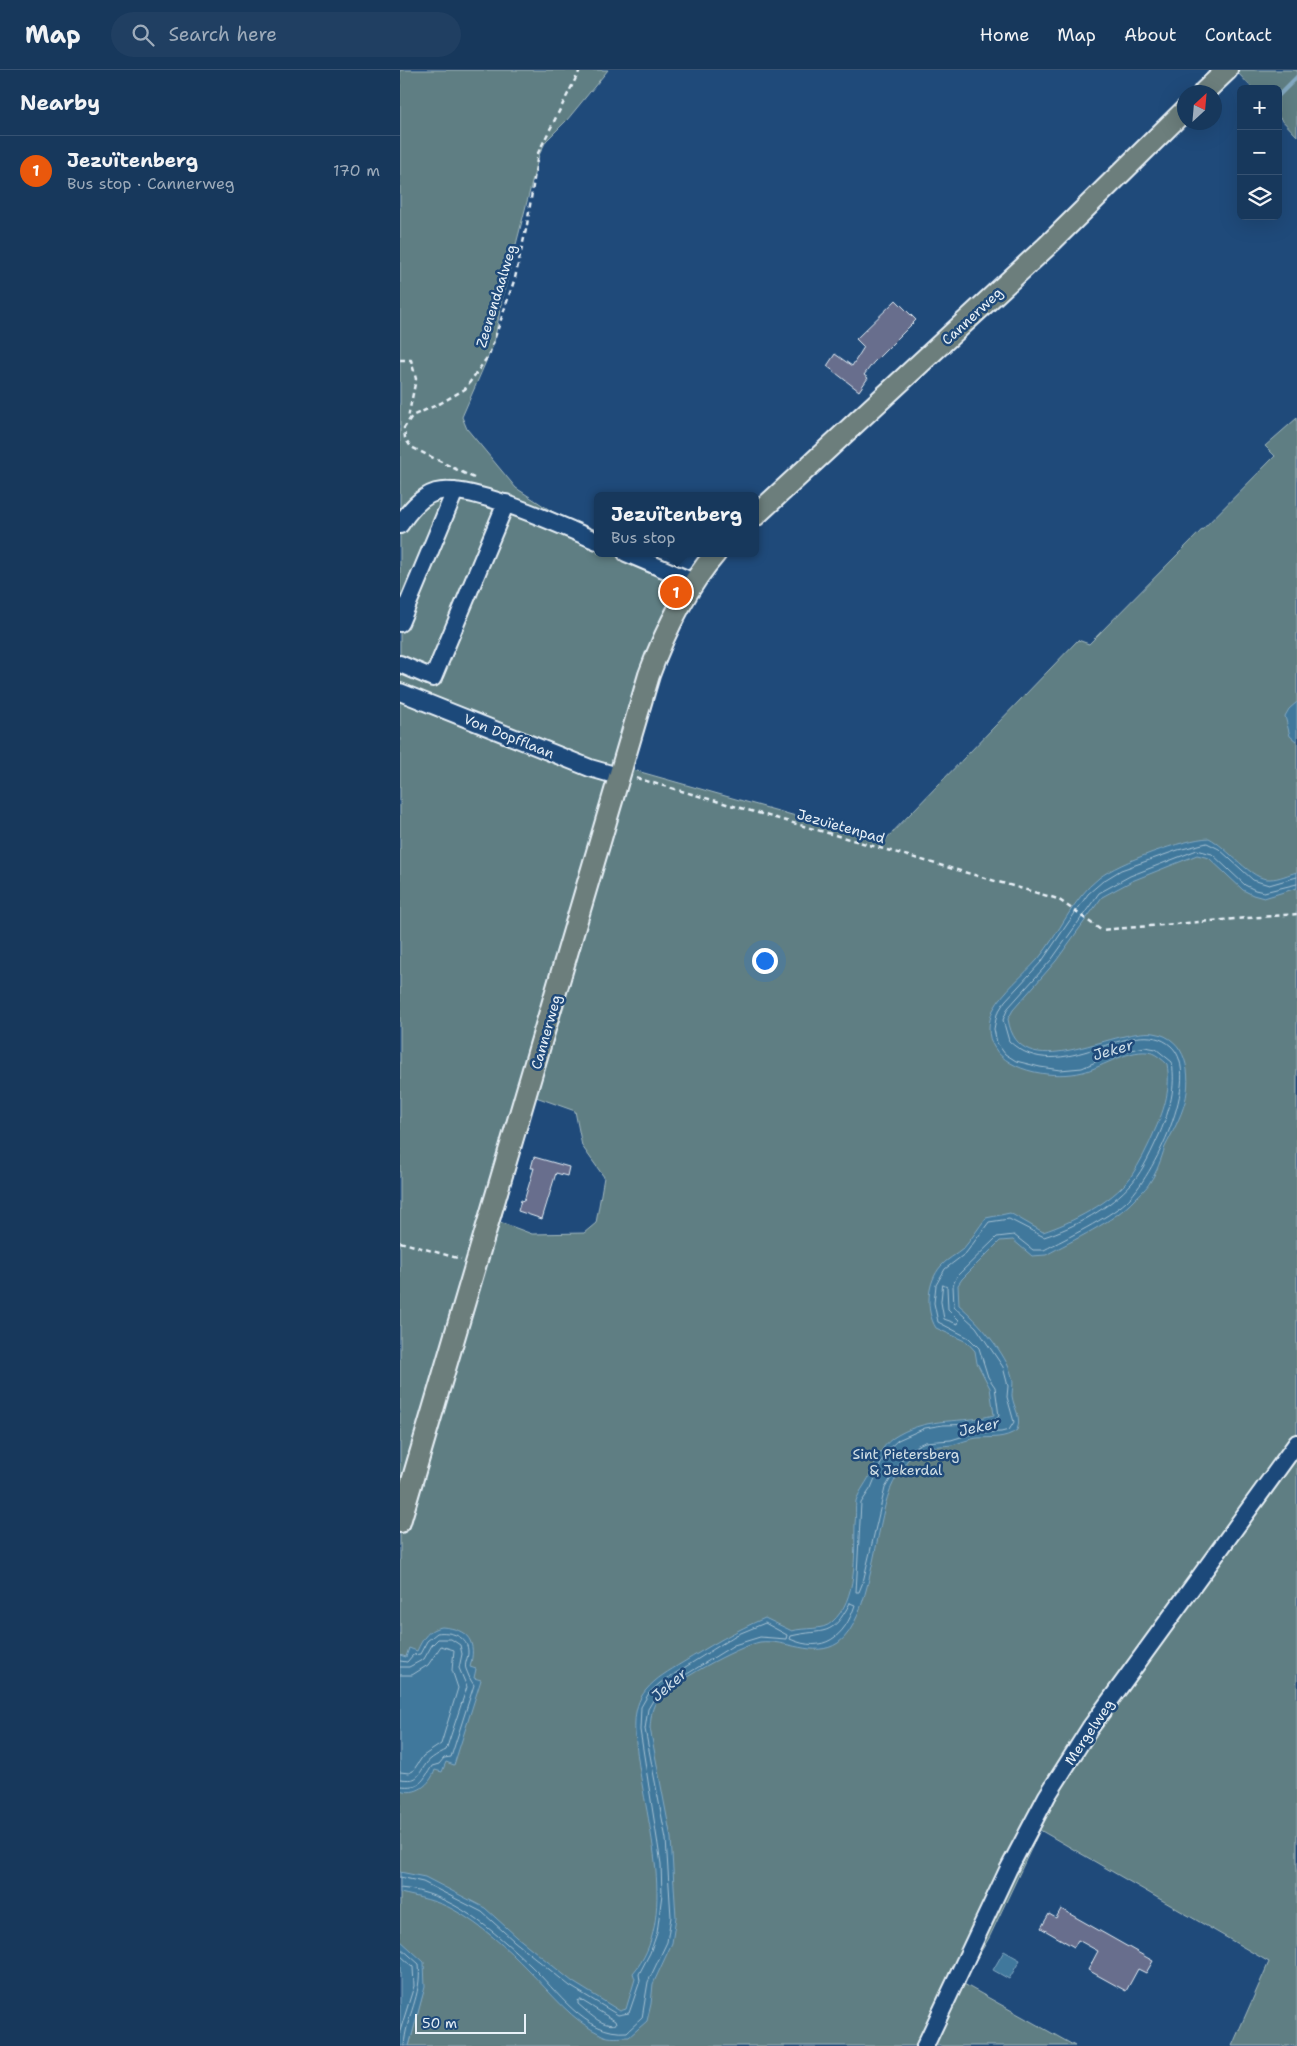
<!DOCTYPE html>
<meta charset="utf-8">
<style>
body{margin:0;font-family:"Shantell Sans",sans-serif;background:#203f62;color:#f1f3f6}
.controls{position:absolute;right:15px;top:15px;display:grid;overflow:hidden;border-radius:8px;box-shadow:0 5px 20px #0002}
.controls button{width:45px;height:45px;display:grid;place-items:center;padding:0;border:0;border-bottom:1px solid #365272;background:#17385c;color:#f1f3f6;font:25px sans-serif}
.compass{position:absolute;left:777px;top:15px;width:45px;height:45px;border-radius:50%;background:#17385c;box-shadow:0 5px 20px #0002;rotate:26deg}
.scale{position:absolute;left:15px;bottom:12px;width:111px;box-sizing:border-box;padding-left:5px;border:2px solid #e8f1f8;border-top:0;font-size:14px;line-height:18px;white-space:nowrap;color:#e8f1f8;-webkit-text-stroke:4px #1f4a7a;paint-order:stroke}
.you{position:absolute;left:364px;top:890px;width:18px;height:18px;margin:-12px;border:4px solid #fff;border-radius:50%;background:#1a73e8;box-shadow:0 0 0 8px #1a73e833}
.badge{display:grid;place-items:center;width:32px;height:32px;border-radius:50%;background:#ea580c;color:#fff;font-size:16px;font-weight:700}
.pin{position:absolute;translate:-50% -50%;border:2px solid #fff;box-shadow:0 1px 5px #0006}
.popup{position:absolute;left:194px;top:422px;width:165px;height:65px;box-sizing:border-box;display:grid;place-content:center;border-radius:8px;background:#17385c;filter:drop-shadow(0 1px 4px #0005);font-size:16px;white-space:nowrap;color:#9eacbb}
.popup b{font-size:19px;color:#f1f3f6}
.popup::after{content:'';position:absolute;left:50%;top:100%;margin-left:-10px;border:10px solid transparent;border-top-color:#17385c}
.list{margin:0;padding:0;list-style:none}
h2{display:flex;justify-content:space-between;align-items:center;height:65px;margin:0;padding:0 20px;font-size:21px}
h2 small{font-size:16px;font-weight:400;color:#9eacbb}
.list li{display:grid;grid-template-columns:32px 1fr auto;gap:15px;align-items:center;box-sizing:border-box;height:70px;padding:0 20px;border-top:1px solid #365272}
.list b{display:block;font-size:19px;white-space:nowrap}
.list p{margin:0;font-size:16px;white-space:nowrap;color:#9eacbb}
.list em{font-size:16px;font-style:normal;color:#9eacbb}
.icon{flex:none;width:28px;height:28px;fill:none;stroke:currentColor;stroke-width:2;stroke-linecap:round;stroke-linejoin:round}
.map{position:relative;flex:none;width:897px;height:1976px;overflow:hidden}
header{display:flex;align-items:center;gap:30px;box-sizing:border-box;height:70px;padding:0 25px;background:#17385c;border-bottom:1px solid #365272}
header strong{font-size:24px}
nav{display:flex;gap:28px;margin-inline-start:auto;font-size:18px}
.search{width:350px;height:45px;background:#203f62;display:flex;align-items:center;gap:12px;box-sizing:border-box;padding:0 18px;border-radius:28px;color:#9eacbb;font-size:19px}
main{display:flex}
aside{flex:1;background:#17385c}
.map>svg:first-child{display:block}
.green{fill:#5e7e83;stroke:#a3b8be;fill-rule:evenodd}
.water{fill:#40789c;stroke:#83a8c1}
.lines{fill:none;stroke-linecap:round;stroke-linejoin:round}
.shore{stroke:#a5c1d3;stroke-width:1}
.stream{stroke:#83a8c1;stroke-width:4.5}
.building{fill:#676e8d;stroke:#e8f1f8}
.minor-casing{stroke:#e8f1f8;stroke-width:20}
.major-casing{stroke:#e8f1f8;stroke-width:24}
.path{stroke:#e8f1f8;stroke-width:2.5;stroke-dasharray:5 4;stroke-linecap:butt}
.minor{stroke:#1f4a7a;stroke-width:16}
.major{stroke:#6c7e7c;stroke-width:20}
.labels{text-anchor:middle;stroke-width:5;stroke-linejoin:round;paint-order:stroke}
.street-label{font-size:14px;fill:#e8f1f8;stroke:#1f4a7a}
.park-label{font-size:14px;fill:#d3e0e6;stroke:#1f4a7a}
.water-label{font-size:15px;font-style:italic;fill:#cfdfea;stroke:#1f4a7a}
</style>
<header>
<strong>Map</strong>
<div class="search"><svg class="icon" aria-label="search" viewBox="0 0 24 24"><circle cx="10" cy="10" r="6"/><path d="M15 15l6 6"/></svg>Search here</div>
<nav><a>Home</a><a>Map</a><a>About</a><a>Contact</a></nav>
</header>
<main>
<aside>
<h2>Nearby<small></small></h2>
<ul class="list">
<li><span class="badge">1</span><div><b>Jezuïtenberg</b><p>Bus stop · Cannerweg</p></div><em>170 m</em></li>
</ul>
</aside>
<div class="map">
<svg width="897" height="1976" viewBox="0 0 897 1976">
<rect width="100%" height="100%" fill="#1f4a7a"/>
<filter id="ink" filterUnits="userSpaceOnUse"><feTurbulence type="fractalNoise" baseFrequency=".02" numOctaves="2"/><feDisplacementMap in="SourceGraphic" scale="10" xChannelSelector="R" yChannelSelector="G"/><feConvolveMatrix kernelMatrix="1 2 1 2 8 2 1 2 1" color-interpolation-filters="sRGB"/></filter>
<g filter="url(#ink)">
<path class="green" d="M0 0H208L167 50 146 71 139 85 102 229 94 273 62 347 67 359 116 418 153 442 197 462V483H247L300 517 265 582 230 699 484 771 678 570 689 574 875 386 865 376 897 348V1976H832L869 1892 640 1760 589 1868 562 1913 675 1976H9L23 1923 0 1903ZM136 1027 175 1041 182 1076 204 1107 196 1153 184 1163 132 1164 100 1152Z
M839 0H897V66L878 46V19H853L837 2Z"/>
<path class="water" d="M897 632V672L890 666 885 646 889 639Z
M809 768C827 777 852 811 870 809 879 809 889 804 897 802V818L864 828 853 825 843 820 809 788 797 785 732 811 702 827 656 891 613 940 608 949C619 1019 714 957 754 963 787 968 792 1005 785 1032 781 1047 772 1063 765 1077 761 1089 757 1102 750 1112 747 1118 740 1124 735 1129 714 1152 673 1170 646 1185L632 1186 613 1170 600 1171 562 1209 558 1215 559 1235C577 1250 607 1284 612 1307 614 1313 612 1319 612 1326 614 1339 622 1347 617 1360 605 1369 592 1367 577 1368 568 1369 560 1373 552 1375 535 1377 518 1375 507 1391 501 1399 494 1410 490 1420 476 1455 470 1552 438 1573 414 1589 386 1569 360 1572 339 1576 268 1614 256 1632 251 1640 251 1649 250 1658L271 1768 276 1847 272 1873 253 1914 251 1934 247 1951 229 1967C221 1967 209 1969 202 1965 172 1951 151 1923 128 1900 107 1878 81 1855 54 1840 38 1831 18 1827 0 1823V1802L25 1807 85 1838 117 1867 173 1912 220 1941 226 1939 235 1909 233 1903C279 1850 246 1751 238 1689 235 1666 230 1639 246 1620 256 1608 269 1601 282 1593 310 1576 336 1560 365 1548L392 1561C404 1557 423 1561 432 1552 458 1529 454 1485 455 1454 456 1447 455 1438 456 1431 459 1421 468 1411 472 1401 478 1386 483 1373 498 1365 531 1346 560 1354 594 1345L590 1318 577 1293 575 1281 567 1272 536 1258C525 1240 527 1212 541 1196 547 1189 556 1185 563 1179 571 1170 578 1158 586 1148L610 1143 643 1162C671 1153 712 1132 730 1108 740 1093 748 1077 755 1060 765 1038 771 1018 767 994 763 990 757 985 752 983 731 977 703 997 683 1002 656 1009 609 1003 594 977 587 966 588 952 593 940 604 920 623 906 638 889 660 863 672 829 699 808 719 792 784 769 809 768Z
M42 1557C69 1559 77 1572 70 1597L76 1599 74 1608 81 1610 54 1695 46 1692 42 1702 35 1700C30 1715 16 1726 0 1720V1585L6 1587 9 1578 17 1581C23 1568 28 1559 42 1557Z
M0 1870 24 1892 25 1917 9 1976H0Z
M604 1881 620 1890 609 1909 593 1900Z"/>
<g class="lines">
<path class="shore" d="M897 807 869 815 853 810 819 779 807 773 778 780 721 800 703 811 688 824 642 891 605 931 597 944 594 959 597 973 605 984 616 991 640 997 660 1000 682 998 716 983 745 977 756 979 772 992C776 1018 770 1039 760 1063 752 1080 744 1099 732 1113 710 1138 675 1157 644 1167L609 1149 589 1152 566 1183 545 1199 536 1215 534 1233 538 1252 569 1268 579 1278 588 1307 595 1317 599 1346 595 1350 580 1354 543 1355 525 1358 498 1370 486 1381 471 1418 461 1433 456 1522H459L463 1512 485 1418 505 1385 516 1376 525 1372 551 1370 574 1363 601 1362 609 1360 614 1352 607 1327 608 1316 603 1297 576 1257 554 1237 553 1215 557 1206 597 1167 614 1165 633 1180H644C667 1168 708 1148 726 1132 752 1108 804 1006 771 976 732 941 661 1020 609 971L603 950 608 938 652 889 699 823 730 806 797 780 812 784 845 815 855 820 864 822 897 814
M543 1215 547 1217 548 1239 559 1250 558 1254 544 1249 541 1232Z
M450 1533 455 1535C445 1567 423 1584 390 1569L391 1566C425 1558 431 1569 450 1533Z
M0 1591 7 1592 13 1585 20 1584 27 1571 37 1563C50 1561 69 1566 68 1583 68 1588 64 1594 66 1599 68 1604 70 1610 74 1615L51 1687 44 1688 39 1694 32 1696C22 1712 21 1718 0 1716
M0 1597H9L24 1589 32 1575 38 1569H51L60 1575 62 1584 59 1598 67 1617 46 1680C40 1683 30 1688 26 1694 16 1708 19 1711 0 1709
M0 1605H12L28 1595 41 1576 54 1580 52 1600 58 1618 41 1674 23 1686 13 1701 9 1703 0 1702
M0 1807 23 1812 82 1842 114 1871 170 1916 218 1945 229 1943 240 1911 239 1904 250 1883 257 1863 262 1824 261 1794 240 1660 241 1637 249 1623 260 1613 336 1565 365 1553 387 1565 386 1569 360 1567 334 1575 258 1622 248 1639 245 1659 266 1769 271 1847 267 1872 248 1912 242 1948 227 1962C185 1966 157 1920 130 1895 94 1861 51 1822 0 1818
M0 1877 19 1894C22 1927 6 1945 4 1976
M0 1885 13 1897 14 1916 0 1961
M181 1930 215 1951 216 1954C202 1958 188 1942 178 1934V1931Z"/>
<path class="stream" d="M878 26 897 7"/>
</g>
<path class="building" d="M496 230 516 250 473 293 464 305 468 308 459 321 427 296 435 284 452 296 464 277 456 269Z
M134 1087 169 1097 167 1106 156 1103 142 1149 118 1141 121 1130 124 1131 134 1098H131Z
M661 1839 753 1891 746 1903 738 1899 726 1921 688 1900 698 1881 678 1870 674 1877 641 1858 649 1844 656 1848Z"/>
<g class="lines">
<g class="minor-casing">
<path id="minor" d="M0 455C9 441 20 427 36 422 69 412 164 457 197 471
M226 483 294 512
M0 553 55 421
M0 594 33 608 106 433
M0 622 190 698 218 706
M525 1976 608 1800 647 1726 690 1658 897 1373"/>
</g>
<g class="major-casing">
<path id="major" d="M804 22 827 0
M355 446 646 177 784 41
M0 1452 249 605C265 561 285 519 316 483"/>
</g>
<path class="path" d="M0 290H11L16 309 8 348
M74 408 11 377 5 368 4 358 12 346 41 333 65 319 89 285 115 208 127 155 138 83 180 0
M236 708 658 829 701 860 897 844
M0 1172 61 1189"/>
<use href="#minor" class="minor"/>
<use href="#major" class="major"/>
</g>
</g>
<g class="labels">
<g class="street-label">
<text transform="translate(96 226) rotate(-73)" y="5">Zeenendaalweg</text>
<text transform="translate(572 246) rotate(-43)" y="5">Cannerweg</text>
<text transform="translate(109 666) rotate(22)" y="5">Von Dopfflaan</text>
<text transform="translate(441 756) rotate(16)" y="5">Jezuïetenpad</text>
<text transform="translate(146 962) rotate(-74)" y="5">Cannerweg</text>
<text transform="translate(689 1662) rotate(-56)" y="5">Mergelweg</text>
</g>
<g class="park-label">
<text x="506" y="1389">Sint Pietersberg<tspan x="506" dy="16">&amp; Jekerdal</tspan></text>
</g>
<g class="water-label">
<text transform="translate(713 980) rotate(-16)" y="5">Jeker</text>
<text transform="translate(579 1357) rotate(-12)" y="5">Jeker</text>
<text transform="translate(269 1615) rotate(-41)" y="5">Jeker</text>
</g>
</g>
</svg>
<div class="controls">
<button>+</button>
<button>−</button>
<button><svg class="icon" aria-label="layers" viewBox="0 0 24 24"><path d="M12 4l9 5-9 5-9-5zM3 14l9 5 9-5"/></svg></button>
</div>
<svg class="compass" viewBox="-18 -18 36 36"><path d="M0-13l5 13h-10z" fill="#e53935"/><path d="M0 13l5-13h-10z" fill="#9eacbb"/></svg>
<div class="scale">50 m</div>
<div class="you"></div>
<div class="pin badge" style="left:276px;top:522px">1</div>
<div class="popup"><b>Jezuïtenberg</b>Bus stop</div>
</div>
</main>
